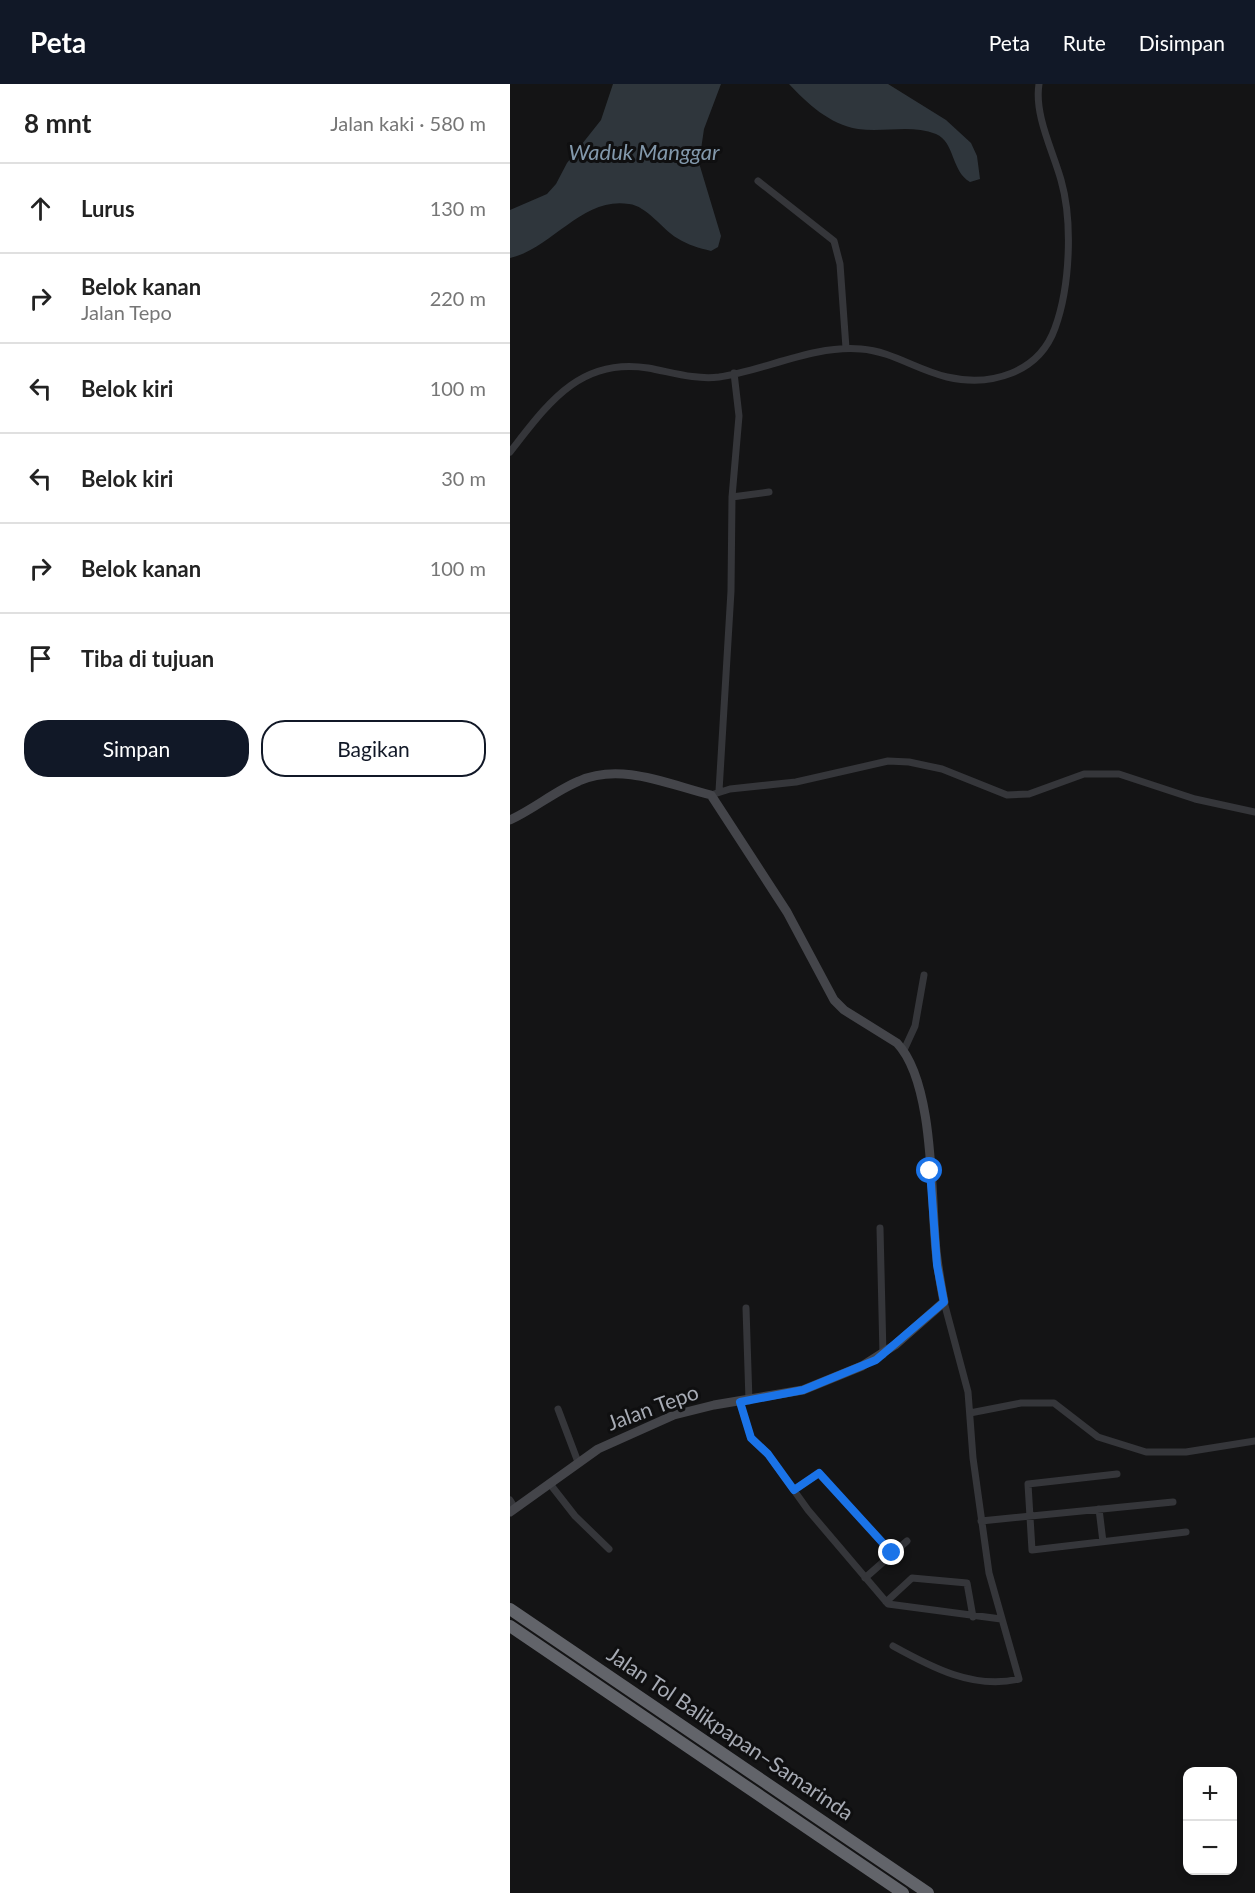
<!DOCTYPE html>
<html lang="id">
<meta charset="utf-8">
<style>
body{margin:0;font-family:Lato,sans-serif;background:#f2f2f2;color:#222}
.controls{position:absolute;right:18px;bottom:18px;display:grid;overflow:hidden;border-radius:12px;box-shadow:0 3px 9px #0003}
.controls button{width:54px;height:54px;display:grid;place-items:center;padding:0;border:0;border-bottom:2px solid #e0e0e0;background:#fff;color:#222;font:30px sans-serif}
.stop{position:absolute;width:18px;height:18px;margin:-14px;border:4px solid #1a73e8;border-radius:50%;background:#fff}
.stop.end{background:#1a73e8;border-color:#fff;box-shadow:0 2px 6px #0008}
.list{margin:0;padding:0;list-style:none}
h2{display:flex;justify-content:space-between;align-items:center;height:78px;margin:0;padding:0 24px;font-size:26px}
h2 small{font-size:20px;font-weight:400;color:#767676}
.list li{display:grid;grid-template-columns:39px 1fr auto;gap:18px;align-items:center;box-sizing:border-box;height:90px;padding:0 24px;border-top:2px solid #e0e0e0}
.list b{display:block;font-size:22px;white-space:nowrap}
.list p{margin:0;font-size:20px;white-space:nowrap;color:#767676}
.list em{font-size:20px;font-style:normal;color:#767676}
.actions{display:flex;gap:12px;padding:18px 24px}
.actions a{flex:1;padding:14px 0;border:2px solid #111827;border-radius:24px;text-align:center;font-size:21px;color:#111827}
.actions .main{background:#111827;color:#fff}
.icon{flex:none;width:33px;height:33px;fill:none;stroke:currentColor;stroke-width:2;stroke-linecap:round;stroke-linejoin:round}
.map{position:relative;flex:none;width:745px;height:1809px;overflow:hidden}
header{display:flex;align-items:center;gap:36px;box-sizing:border-box;height:84px;padding:0 30px;background:#111827;color:#fff}
header strong{font-size:28px}
nav{display:flex;gap:33px;margin-inline-start:auto;font-size:21px}
main{display:flex}
aside{flex:1;background:#fff}
.map>svg:first-child{display:block}
.water{fill:#2f363c}
.lines{fill:none;stroke-linecap:round;stroke-linejoin:round}
.street{stroke:#35363a;stroke-width:7}
.secondary{stroke:#44454a;stroke-width:9}
.highway{stroke:#62646a;stroke-width:12}
.route{stroke:#1a73e8;stroke-width:8}
.labels{text-anchor:middle;stroke-width:6;stroke-linejoin:round;paint-order:stroke}
.street-label{font-size:21px;fill:#a7abb4;stroke:#0f0f10}
.water-label{font-size:22px;font-style:italic;fill:#8298ab;stroke:#0f0f10}
</style>
<header>
<strong>Peta</strong>
<nav><a>Peta</a><a>Rute</a><a>Disimpan</a></nav>
</header>
<main>
<aside>
<h2>8 mnt<small>Jalan kaki · 580 m</small></h2>
<ul class="list">
<li><svg class="icon" aria-label="ahead" viewBox="0 0 24 24"><path d="M12 20V5M6 11l6-6 6 6"/></svg><div><b>Lurus</b></div><em>130 m</em></li>
<li><svg class="icon" aria-label="right" viewBox="0 0 24 24"><path d="M7 20v-9h11M14 6l5 5-5 5"/></svg><div><b>Belok kanan</b><p>Jalan Tepo</p></div><em>220 m</em></li>
<li><svg class="icon" aria-label="left" viewBox="0 0 24 24"><path d="M17 20v-9H6M10 6l-5 5 5 5"/></svg><div><b>Belok kiri</b></div><em>100 m</em></li>
<li><svg class="icon" aria-label="left" viewBox="0 0 24 24"><path d="M17 20v-9H6M10 6l-5 5 5 5"/></svg><div><b>Belok kiri</b></div><em>30 m</em></li>
<li><svg class="icon" aria-label="right" viewBox="0 0 24 24"><path d="M7 20v-9h11M14 6l5 5-5 5"/></svg><div><b>Belok kanan</b></div><em>100 m</em></li>
<li><svg class="icon" aria-label="arrive" viewBox="0 0 24 24"><path d="M6 21V4h12l-3 4 3 4H6"/></svg><div><b>Tiba di tujuan</b></div></li>
</ul>
<div class="actions"><a class="main">Simpan</a><a>Bagikan</a></div>
</aside>
<div class="map">
<svg width="745" height="1809" viewBox="0 0 745 1809">
<rect width="100%" height="100%" fill="#141415"/>
<path class="water" d="M103 0H211L194 45 189 79 211 152 208 163 201 167C189 164 178 161 167 154 152 145 137 122 119 120 73 112 41 165 0 174V126L37 110 46 100 57 79 91 36Z
M279 0H378L436 36 461 59 467 72 470 95 460 98C441 87 445 58 426 50 400 40 374 49 348 45 319 40 298 20 279 0Z"/>
<g class="lines">
<path class="street" d="M248 97 324 157 330 180 336 264
M0 368C37 321 69 273 138 284 161 288 185 296 209 293 256 286 303 261 351 265 381 267 407 286 437 293 481 303 529 289 545 244 560 203 563 138 551 96 543 67 524 31 529 0
M222 413 259 408
M209 707 221 507 222 413 229 332 224 289
M201 711 220 705 286 698 378 677 399 678 432 685 497 711 519 710 574 690H609L685 715 745 728
M394 966 405 942 414 891
M370 1144 373 1271
M236 1224 239 1317
M230 1318 241 1354 258 1370 298 1426 378 1520 491 1535
M48 1325 68 1378
M460 1329 511 1319H544L588 1353 636 1368H676L745 1357
M607 1390 518 1400 522 1466 676 1448
M40 1400 65 1432 99 1465
M284 1406 309 1389 382 1469
M0 1416 5 1424
M589 1425 593 1458
M471 1437 663 1418
M355 1494 397 1457
M376 1518 402 1494 457 1499 463 1533
M383 1562C421 1583 464 1606 509 1595L479 1489 463 1374 458 1308 434 1218"/>
<path class="secondary" d="M0 736C24 725 45 707 69 697 111 678 160 701 201 711L277 828 324 916 334 926 387 959C423 997 421 1102 425 1154 426 1176 430 1196 434 1218L385 1261 352 1282 293 1306 204 1321 164 1331 88 1365 0 1428"/>
<path class="highway" d="M0 1525 418 1809
M0 1542 393 1809"/>
</g>
<g class="lines">
<path class="route" d="M382 1469 309 1389 284 1406 258 1370 241 1354 230 1318 293 1306 366 1276 434 1218 427 1181 420 1087"/>
</g>
<g class="labels">
<g class="street-label">
<text transform="translate(143 1324) rotate(-20)" y="7">Jalan Tepo</text>
<text transform="translate(220 1650) rotate(34)" y="7">Jalan Tol Balikpapan–Samarinda</text>
</g>
<g class="water-label">
<text x="134" y="76">Waduk Manggar</text>
</g>
</g>
</svg>
<div class="controls">
<button>+</button>
<button>−</button>
</div>
<div class="stop" style="left:420px;top:1087px"></div>
<div class="stop end" style="left:382px;top:1469px"></div>
</div>
</main>
